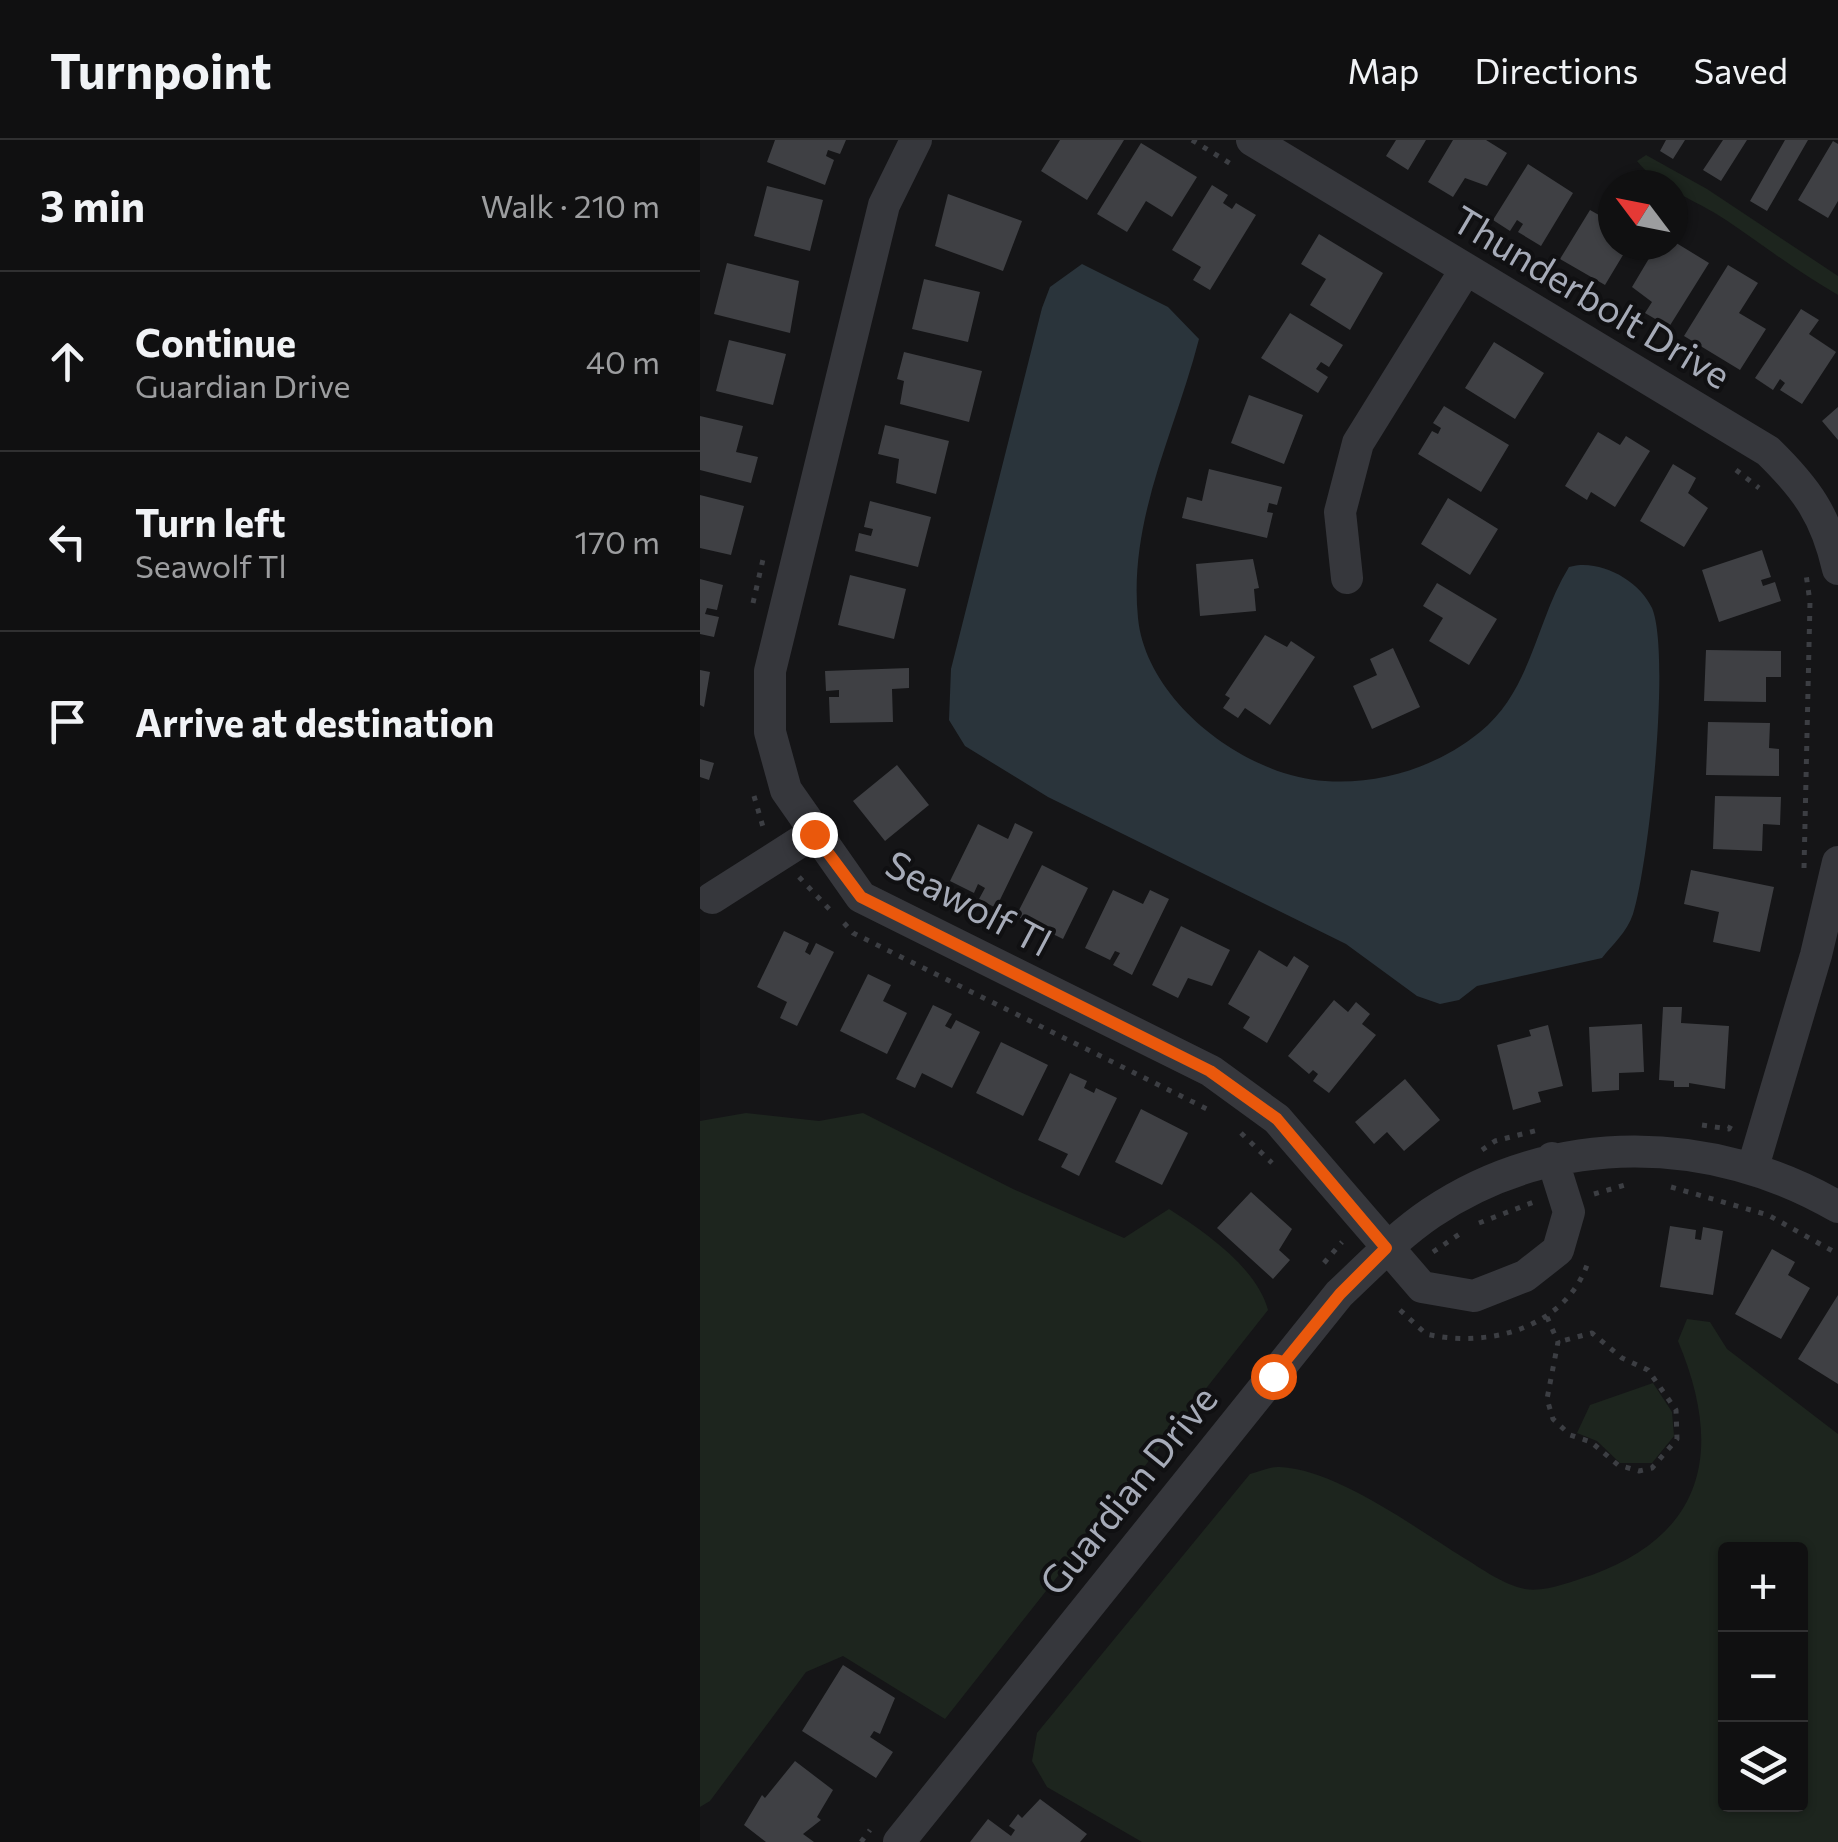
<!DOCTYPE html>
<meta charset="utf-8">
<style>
body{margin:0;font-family:Commissioner,sans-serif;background:#19191a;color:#f1f3f6}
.controls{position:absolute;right:30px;bottom:30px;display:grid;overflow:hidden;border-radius:10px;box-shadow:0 2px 8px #0004}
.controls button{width:90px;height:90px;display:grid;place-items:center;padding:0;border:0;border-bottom:2px solid #303031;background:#101011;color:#f1f3f6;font:50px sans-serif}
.compass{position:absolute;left:898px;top:30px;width:90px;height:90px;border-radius:50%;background:#101011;box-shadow:0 2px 8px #0004;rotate:302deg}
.stop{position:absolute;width:30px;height:30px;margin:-22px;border:8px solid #ea580c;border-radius:50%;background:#fff}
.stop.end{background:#ea580c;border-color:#fff;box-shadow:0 2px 10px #0008}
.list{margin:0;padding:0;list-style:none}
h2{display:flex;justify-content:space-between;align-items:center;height:130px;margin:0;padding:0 40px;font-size:42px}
h2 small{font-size:32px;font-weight:400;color:#9c9d9f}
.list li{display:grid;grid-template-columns:65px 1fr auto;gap:30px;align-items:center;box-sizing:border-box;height:180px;padding:0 40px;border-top:2px solid #303031}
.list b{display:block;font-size:38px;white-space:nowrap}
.list p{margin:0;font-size:32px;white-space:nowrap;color:#9c9d9f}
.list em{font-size:32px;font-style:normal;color:#9c9d9f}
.icon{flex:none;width:55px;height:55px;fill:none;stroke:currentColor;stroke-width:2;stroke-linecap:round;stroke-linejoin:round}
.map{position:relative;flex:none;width:1138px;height:1702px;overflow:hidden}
header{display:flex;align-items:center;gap:60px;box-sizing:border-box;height:140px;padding:0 50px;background:#101011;border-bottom:2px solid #303031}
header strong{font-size:48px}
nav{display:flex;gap:55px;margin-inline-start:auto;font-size:35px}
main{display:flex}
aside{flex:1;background:#101011}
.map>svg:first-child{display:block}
.green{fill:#1d251e;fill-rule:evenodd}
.water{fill:#2a343b}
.building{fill:#3f4044}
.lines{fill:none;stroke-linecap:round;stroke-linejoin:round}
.path{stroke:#3c3e43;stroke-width:5;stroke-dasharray:5 8;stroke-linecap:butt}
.street{stroke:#36373c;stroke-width:32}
.route{stroke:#ea580c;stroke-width:12}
.labels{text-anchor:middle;stroke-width:8;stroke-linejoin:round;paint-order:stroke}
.street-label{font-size:38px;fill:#a6abb8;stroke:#101012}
</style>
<header>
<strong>Turnpoint</strong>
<nav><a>Map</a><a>Directions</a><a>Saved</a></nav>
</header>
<main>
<aside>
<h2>3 min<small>Walk · 210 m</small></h2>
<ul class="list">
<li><svg class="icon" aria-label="ahead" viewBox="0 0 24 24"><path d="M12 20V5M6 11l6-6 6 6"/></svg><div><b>Continue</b><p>Guardian Drive</p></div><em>40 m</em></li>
<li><svg class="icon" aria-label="left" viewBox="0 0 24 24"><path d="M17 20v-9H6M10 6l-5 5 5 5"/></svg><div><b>Turn left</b><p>Seawolf Tl</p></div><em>170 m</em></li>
<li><svg class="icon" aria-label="arrive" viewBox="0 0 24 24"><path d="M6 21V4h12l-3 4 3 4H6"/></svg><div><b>Arrive at destination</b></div></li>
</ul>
</aside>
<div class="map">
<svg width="1138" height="1702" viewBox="0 0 1138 1702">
<rect width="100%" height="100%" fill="#151517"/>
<path class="green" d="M946 15 1007 49 1138 136V155C1098 132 1064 106 1026 80 995 59 959 49 937 21Z
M46 973 119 981 163 973 313 1049 424 1098 469 1069C505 1092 557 1128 568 1170L245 1579 143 1516 106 1532 10 1661 0 1667V981Z
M987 1179 1010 1182 1027 1209 1138 1294V1702H442L347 1647 332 1621 337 1593 550 1334C559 1332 571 1326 580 1327 638 1330 715 1388 764 1418 782 1429 804 1445 825 1449 844 1453 873 1441 892 1435 1009 1392 1022 1306 978 1201ZM1026 1410H1100V1664H1026Z
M953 1243 972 1272 974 1296 952 1323H920L897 1301 877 1293 890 1265Z"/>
<path class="water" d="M382 124 468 167 499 199C475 293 428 379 438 478 446 561 545 636 625 641 680 645 737 627 780 592 832 550 836 480 869 427 899 418 939 440 952 468 971 513 949 724 933 774 927 792 913 804 902 818L777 846 759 860 740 864 717 856 646 804 348 657 265 606 249 580 251 529 342 168 350 147Z"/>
<path class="building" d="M75 0H146L140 14 128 10 126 16 134 20 125 45 67 22Z
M360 0H424L387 60 341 31Z
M696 0H726L708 30 686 16Z
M753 0H786L807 13 787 46 765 38 753 57 728 42Z
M966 0H985L973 19 960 11Z
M1023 0H1047L1021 41 1003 30Z
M1085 0H1108L1067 71 1050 61Z
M1133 1 1138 4V61L1128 78 1098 60Z
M441 3 497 37 472 77 446 61 427 92 397 74Z
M828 24 873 53 841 106 818 92 823 84 817 80 810 91 793 80Z
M512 45 528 55 523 63 532 69 536 63 556 75 510 150 493 140 501 127 472 110Z
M67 46 123 60 110 111 54 96Z
M248 54 322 81 303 131 235 106Z
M890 70 913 83V105H929L905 145 860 119Z
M619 94 683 133 650 190 610 165 626 139 601 124Z
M973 101 1009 123 969 187 945 173 952 162 932 147 957 105H973Z
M27 123 99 141 90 193 14 174Z
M1028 125 1058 143 1039 173 1066 189 1040 230 984 196Z
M224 139 280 152 268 202 212 189Z
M1101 169 1119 180 1109 194 1136 212 1102 264 1080 250 1085 243 1080 239 1073 250 1055 238Z
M590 173 643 205 629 227 621 222 616 229 628 237 618 253 561 218Z
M29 200 86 214 73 265 16 251Z
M794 202 844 233 815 279 765 248Z
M204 212 282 231 269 282 200 264 204 241 197 239Z
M549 255 603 275 584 324 531 303Z
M744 266 809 305 781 352 718 314 732 291 738 294 741 288 733 283Z
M1138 267V300L1122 281Z
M0 276 43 286 36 312 58 317 51 343 0 330Z
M185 285 249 301 236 354 196 343 199 319 178 314Z
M898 292 920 305 926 296 950 311 915 367 891 352 887 360 865 346Z
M973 324 996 338 988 353 1008 368 984 407 940 381Z
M509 329 582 347 577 365 569 363 567 372 573 373 567 398 482 378 487 357 502 361Z
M0 355 44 366 31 415 0 408Z
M748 358 798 389 770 435 721 404Z
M170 361 231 377 218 427 155 411 159 393 171 396 173 389 164 387Z
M1062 410 1071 437 1061 440 1063 446 1075 442 1081 461 1019 482 1002 430Z
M553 419 559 448 554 449 556 471 500 476 496 424Z
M150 435 206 449 194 499 138 485Z
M0 439 23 445 17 470 7 468 5 474 19 477 14 497 0 494Z
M737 443 797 479 769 525 729 501 743 478 723 466Z
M565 495 587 507 591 501 615 517 570 585 545 568 538 578 523 568 530 558 525 555Z
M693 508 720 567 672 589 653 546 677 535 670 519Z
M1006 510 1081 511V537H1066V562L1004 561Z
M209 528V548L192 549 193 582 130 583 129 557H139V550L126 551 125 531Z
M0 530 10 532 4 567 0 565Z
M1008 582 1070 583 1069 608 1079 609V636L1006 635Z
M0 619 14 623 9 640 0 637Z
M197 625 229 665 185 701 153 661Z
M1015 656 1081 657 1080 685 1063 684 1062 711 1013 709Z
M315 683 333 692 296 768 279 759 285 748 278 744 274 753 250 741 278 684 308 699Z
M342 725 388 748 363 799 316 776Z
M991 730 1074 747 1060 812 1013 802 1019 772 984 764Z
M413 750 443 764 450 750 469 759 432 835 413 825 420 813 415 811 410 820 385 808Z
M481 786 530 810 512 846 488 838 478 858 452 845Z
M84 791 109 803 105 812 110 815 116 803 134 812 97 886 80 878 87 862 57 847Z
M559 810 587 827 594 816 609 826 567 903 543 888 550 877 528 864Z
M168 834 191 845 183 861 207 873 187 914 140 891Z
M634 860 648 872 656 862 670 874 662 884 676 895 629 953 613 941 618 934 613 930 609 934 588 916Z
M233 865 252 874 245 886 251 889 256 880 280 892 252 948 222 933 215 948 196 939Z
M963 867H982L981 883 1029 886 1025 949 989 943V947H974V941L959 940Z
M942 884 944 932 919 933V950L892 952 889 887Z
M848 885 863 946 838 952 841 962 813 970 797 905 831 896 829 890Z
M301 902 348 925 323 976 276 953Z
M370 933 387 941 384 948 394 953 396 948 417 958 379 1036 361 1027 368 1014 338 1000Z
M705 939 740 980 704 1011 687 992 674 1004 655 982Z
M441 969 488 993 462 1045 415 1022Z
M551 1052 592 1089 579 1110 590 1120 573 1139 517 1088Z
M970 1086 996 1090 995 1099 1001 1100 1003 1087 1023 1091 1013 1155 960 1147Z
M1072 1109 1095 1122 1088 1135 1110 1148 1081 1199 1035 1174Z
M1138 1155V1244L1098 1219Z
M143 1525 195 1558 180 1594 174 1591 170 1597 193 1612 176 1638 102 1591Z
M95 1621 133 1650 117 1677 121 1680 103 1694 114 1702H66L44 1685 62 1655 65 1658Z
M340 1659 387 1694 380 1702H270L288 1679 311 1696 315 1690 309 1686 318 1674 322 1678Z"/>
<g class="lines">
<path class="path" d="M492 0 531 24
M1036 330 1059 348
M53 463 64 415
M54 656 63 687 69 690
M1104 728 1110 462 1106 434
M99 737 132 772
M144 783 153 793 507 969
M1002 985 1029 989 1034 979
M541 993 572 1023
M782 1010 795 1001 842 989
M971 1047 1068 1075 1138 1114
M894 1054 925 1045
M779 1083 834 1062
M733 1112 761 1093
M624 1123 642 1102
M700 1170 726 1194C789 1209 869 1187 889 1119
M847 1177 858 1202 847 1259 853 1279 870 1295 891 1302 918 1325 939 1331 952 1328 977 1299 976 1270 948 1230 922 1218 892 1193 858 1202
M161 1702 170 1690"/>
<path class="street" d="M216 0 184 65 70 531V592L86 650 161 757 511 931 577 979 722 1147 774 1156 825 1136 858 1110 869 1072 852 1018
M552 0 1068 311C1107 349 1126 376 1138 429
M647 438 640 372 658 303 766 129
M12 758 114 693
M1053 1027 1116 815 1138 722
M199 1702 639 1154C669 1126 697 1096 731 1073 854 990 1013 994 1138 1067"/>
</g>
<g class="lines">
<path class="route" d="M114 694 161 757 510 931 577 979 686 1108 640 1154 573 1236"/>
</g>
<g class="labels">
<g class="street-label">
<text transform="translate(891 158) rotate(31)" y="13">Thunderbolt Drive</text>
<text transform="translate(268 764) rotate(28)" y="13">Seawolf Tl</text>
<text transform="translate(429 1351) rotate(-51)" y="13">Guardian Drive</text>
</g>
</g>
</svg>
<div class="controls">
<button>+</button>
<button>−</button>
<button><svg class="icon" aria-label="layers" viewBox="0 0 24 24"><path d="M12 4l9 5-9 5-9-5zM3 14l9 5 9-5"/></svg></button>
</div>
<svg class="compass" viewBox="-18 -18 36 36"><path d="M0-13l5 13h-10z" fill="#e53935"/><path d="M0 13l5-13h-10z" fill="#9c9d9f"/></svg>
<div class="stop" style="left:573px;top:1236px"></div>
<div class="stop end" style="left:114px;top:694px"></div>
</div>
</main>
